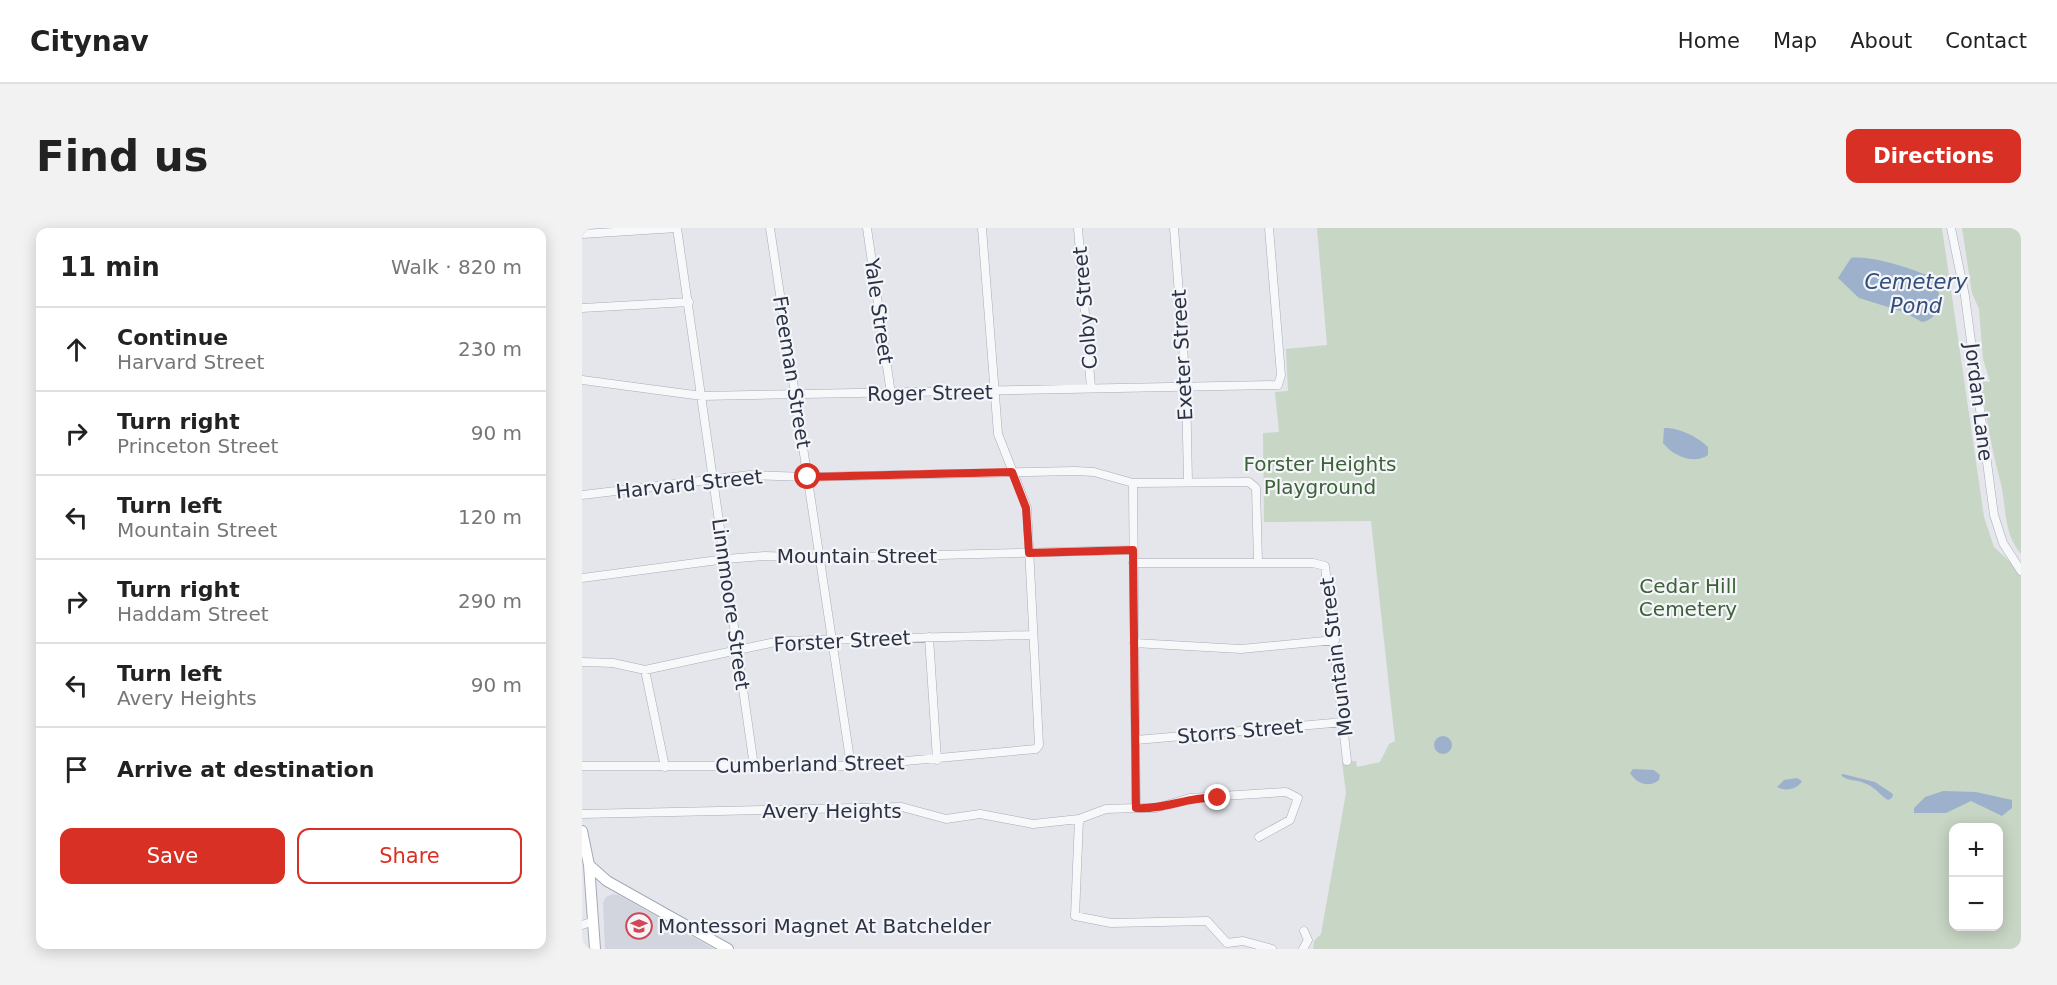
<!DOCTYPE html>
<meta charset="utf-8">
<style>
body{margin:0;font-family:"DejaVu Sans",sans-serif;background:#f2f2f2;color:#222}
.controls{position:absolute;right:18px;bottom:18px;display:grid;overflow:hidden;border-radius:12px;box-shadow:0 3px 15px #0003}
.controls button{width:54px;height:54px;display:grid;place-items:center;padding:0;border:0;border-bottom:2px solid #e0e0e0;background:#fff;color:#222;font:30px sans-serif}
.stop{position:absolute;width:18px;height:18px;margin:-14px;border:4px solid #d93025;border-radius:50%;background:#fff}
.stop.end{background:#d93025;border-color:#fff;box-shadow:0 2px 6px #0008}
.list{margin:0;padding:0;list-style:none}
h2{display:flex;justify-content:space-between;align-items:center;height:78px;margin:0;padding:0 24px;font-size:26px}
h2 small{font-size:20px;font-weight:400;color:#767676}
.list li{display:grid;grid-template-columns:39px 1fr auto;gap:18px;align-items:center;box-sizing:border-box;height:84px;padding:0 24px;border-top:2px solid #e0e0e0}
.list b{display:block;font-size:22px;white-space:nowrap}
.list p{margin:0;font-size:20px;white-space:nowrap;color:#767676}
.list em{font-size:20px;font-style:normal;color:#767676}
.actions{display:flex;gap:12px;padding:18px 24px}
.actions a{flex:1;padding:14px 0;border:2px solid #d93025;border-radius:12px;text-align:center;font-size:21px;color:#d93025}
.actions .main{background:#d93025;color:#fff}
.icon{flex:none;width:33px;height:33px;fill:none;stroke:currentColor;stroke-width:2;stroke-linecap:round;stroke-linejoin:round}
.map{position:relative;flex:none;width:1439px;height:721px;overflow:hidden;border-radius:12px}
header{display:flex;align-items:center;gap:36px;box-sizing:border-box;height:84px;padding:0 30px;background:#fff;border-bottom:2px solid #e0e0e0}
header strong{font-size:28px}
nav{display:flex;gap:33px;margin-inline-start:auto;font-size:21px}
.intro{display:flex;align-items:center;justify-content:space-between;box-sizing:border-box;height:144px;padding:0 36px}
h1{margin:0;font-size:42px}
.button{padding:15px 27px;border-radius:12px;background:#d93025;color:#fff;font-size:21px;font-weight:700}
main{display:flex;gap:36px;padding:0 36px}
aside{flex:1;background:#fff;border-radius:12px;box-shadow:0 3px 15px #0003}
.map>svg:first-child{display:block}
.built{fill:#d2d5de}
.green{fill:#c8d6c5;fill-rule:evenodd}
.water{fill:#9eb1cc}
.lines{fill:none;stroke-linecap:round;stroke-linejoin:round}
.minor-casing{stroke:#a9acb7;stroke-width:9}
.major-casing{stroke:#a3aab8;stroke-width:12}
.minor{stroke:#f7f8fa;stroke-width:8}
.major{stroke:#fff;stroke-width:10}
.route{stroke:#d93025;stroke-width:8}
.labels{text-anchor:middle;stroke-width:4.5;stroke-linejoin:round;paint-order:stroke}
.street-label{font-size:20px;fill:#2b3245;stroke:#f4f5f9}
.park-label{font-size:20px;fill:#3d6137;stroke:#f4f5f9}
.poi-label{font-size:20px;fill:#2b3245;stroke:#f4f5f9;text-anchor:start}
.water-label{font-size:21px;font-style:italic;fill:#334e7a;stroke:#f4f5f9}
</style>
<header>
<strong>Citynav</strong>
<nav><a>Home</a><a>Map</a><a>About</a><a>Contact</a></nav>
</header>
<div class="intro"><h1>Find us</h1><a class="button">Directions</a></div>
<main>
<aside>
<h2>11 min<small>Walk · 820 m</small></h2>
<ul class="list">
<li><svg class="icon" aria-label="ahead" viewBox="0 0 24 24"><path d="M12 20V5M6 11l6-6 6 6"/></svg><div><b>Continue</b><p>Harvard Street</p></div><em>230 m</em></li>
<li><svg class="icon" aria-label="right" viewBox="0 0 24 24"><path d="M7 20v-9h11M14 6l5 5-5 5"/></svg><div><b>Turn right</b><p>Princeton Street</p></div><em>90 m</em></li>
<li><svg class="icon" aria-label="left" viewBox="0 0 24 24"><path d="M17 20v-9H6M10 6l-5 5 5 5"/></svg><div><b>Turn left</b><p>Mountain Street</p></div><em>120 m</em></li>
<li><svg class="icon" aria-label="right" viewBox="0 0 24 24"><path d="M7 20v-9h11M14 6l5 5-5 5"/></svg><div><b>Turn right</b><p>Haddam Street</p></div><em>290 m</em></li>
<li><svg class="icon" aria-label="left" viewBox="0 0 24 24"><path d="M17 20v-9H6M10 6l-5 5 5 5"/></svg><div><b>Turn left</b><p>Avery Heights</p></div><em>90 m</em></li>
<li><svg class="icon" aria-label="arrive" viewBox="0 0 24 24"><path d="M6 21V4h12l-3 4 3 4H6"/></svg><div><b>Arrive at destination</b></div></li>
</ul>
<div class="actions"><a class="main">Save</a><a>Share</a></div>
</aside>
<div class="map">
<svg width="1439" height="721" viewBox="0 0 1439 721">
<rect width="100%" height="100%" fill="#e4e6ec"/>
<path class="built" d="M31 666 37 667 132 721H23L21 675 24 669Z"/>
<path class="green" d="M735 0H1360L1402 289 1412 319 1439 344V721H731L732 713 739 706 764 565 760 534 774 533 775 539 798 534 807 516 813 513 789 293 682 294 681 205 697 204 693 164 706 163 704 121 745 117ZM1372 600H1416V698H1372Z
M1380 0H1439V326C1420 305 1425 274 1417 248 1409 219 1405 191 1400 162L1401 153 1408 154 1401 131 1397 81 1390 65Z"/>
<path class="water" d="M1269 30C1289 27 1331 41 1349 49 1361 63 1362 90 1340 94L1322 84 1277 70 1256 50Z
M1082 200C1096 199 1116 209 1126 219V227C1112 237 1091 228 1081 215Z
M852 517a9 9 0 1 1 18 0a9 9 0 1 1-18 0Z
M1051 541 1072 542 1078 547 1077 552C1067 560 1055 556 1048 545Z
M1261 546 1293 554 1311 566 1310 570 1306 572C1298 567 1292 558 1282 555 1274 551 1266 554 1259 547Z
M1215 550 1220 553C1216 561 1203 564 1195 559L1202 552Z
M1361 563 1394 564 1430 572V580L1420 588 1389 573 1364 585H1332V580L1343 569Z"/>
<g class="lines">
<g class="minor-casing">
<path id="minor" d="M95 0 172 538
M188 0 269 538
M285 0 309 166
M496 0 509 160
M592 0 604 159 606 254
M1369 0 1383 68 1412 287 1421 315 1439 343
M0 6 95 0
M0 80 107 74
M0 152 120 168 696 157 699 147 687 0
M0 267 168 247 226 249 493 243 512 244 551 255 667 254 674 260 676 334
M551 335H731L743 338 765 533
M0 350 144 331 183 328 239 330 551 322
M347 409 355 532
M552 415 659 421 753 412
M0 434 31 435 63 442 198 413 451 407
M63 442 83 539
M554 512 762 494
M0 538H269L454 521 457 517 445 280 416 206 400 0
M554 580H574L608 570 704 564 716 570 708 592 677 609
M0 586 320 579 364 591 398 586 451 596 497 591 524 581 554 580 551 255
M497 591 493 688 529 695 625 693 645 715 661 713 690 721
M0 697 12 693
M721 721 726 712 722 703"/>
</g>
<g class="major-casing">
<path id="major" d="M0 603 7 637 13 721
M7 637 25 653 146 721"/>
</g>
<use href="#minor" class="minor"/>
<use href="#major" class="major"/>
</g>
<g class="lines">
<path class="route" d="M226 249 430 244 444 280 447 325 551 322 554 580C583 582 607 568 636 570"/>
</g>
<defs>
<g id="school-ring" transform="scale(1.35)"><circle r="9.5" fill="#f4f5f9" stroke="#d24753" stroke-width="1.5"/><path d="M0-5L7-2L0 1L-7-2ZM-4 1L0 2.5L4 1V4Q0 6-4 4Z" fill="#d24753"/></g>
</defs>
<g fill-rule="evenodd">
<use href="#school-ring" x="57" y="698"/>
</g>
<g class="labels">
<g class="street-label">
<text transform="translate(503 80) rotate(-95)" y="7">Colby Street</text>
<text transform="translate(297 83) rotate(82)" y="7">Yale Street</text>
<text transform="translate(600 127) rotate(-93)" y="7">Exeter Street</text>
<text transform="translate(210 144) rotate(81)" y="7">Freeman Street</text>
<text transform="translate(348 165) rotate(-1)" y="7">Roger Street</text>
<text transform="translate(1397 174) rotate(83)" y="7">Jordan Lane</text>
<text transform="translate(107 256) rotate(-6)" y="7">Harvard Street</text>
<text x="275" y="335">Mountain Street</text>
<text transform="translate(149 376) rotate(82)" y="7">Linnmoore Street</text>
<text transform="translate(260 413) rotate(-3)" y="7">Forster Street</text>
<text transform="translate(754 429) rotate(-97)" y="7">Mountain Street</text>
<text transform="translate(658 503) rotate(-5)" y="7">Storrs Street</text>
<text transform="translate(228 536) rotate(-1)" y="7">Cumberland Street</text>
<text x="250" y="590">Avery Heights</text>
</g>
<g class="park-label">
<text x="738" y="243">Forster Heights<tspan x="738" dy="23">Playground</tspan></text>
<text x="1106" y="365">Cedar Hill<tspan x="1106" dy="23">Cemetery</tspan></text>
</g>
<g class="poi-label">
<text x="76" y="705">Montessori Magnet At Batchelder</text>
</g>
<g class="water-label">
<text x="1334" y="61">Cemetery<tspan x="1334" dy="24">Pond</tspan></text>
</g>
</g>
</svg>
<div class="controls">
<button>+</button>
<button>−</button>
</div>
<div class="stop" style="left:226px;top:249px"></div>
<div class="stop end" style="left:636px;top:570px"></div>
</div>
</main>
